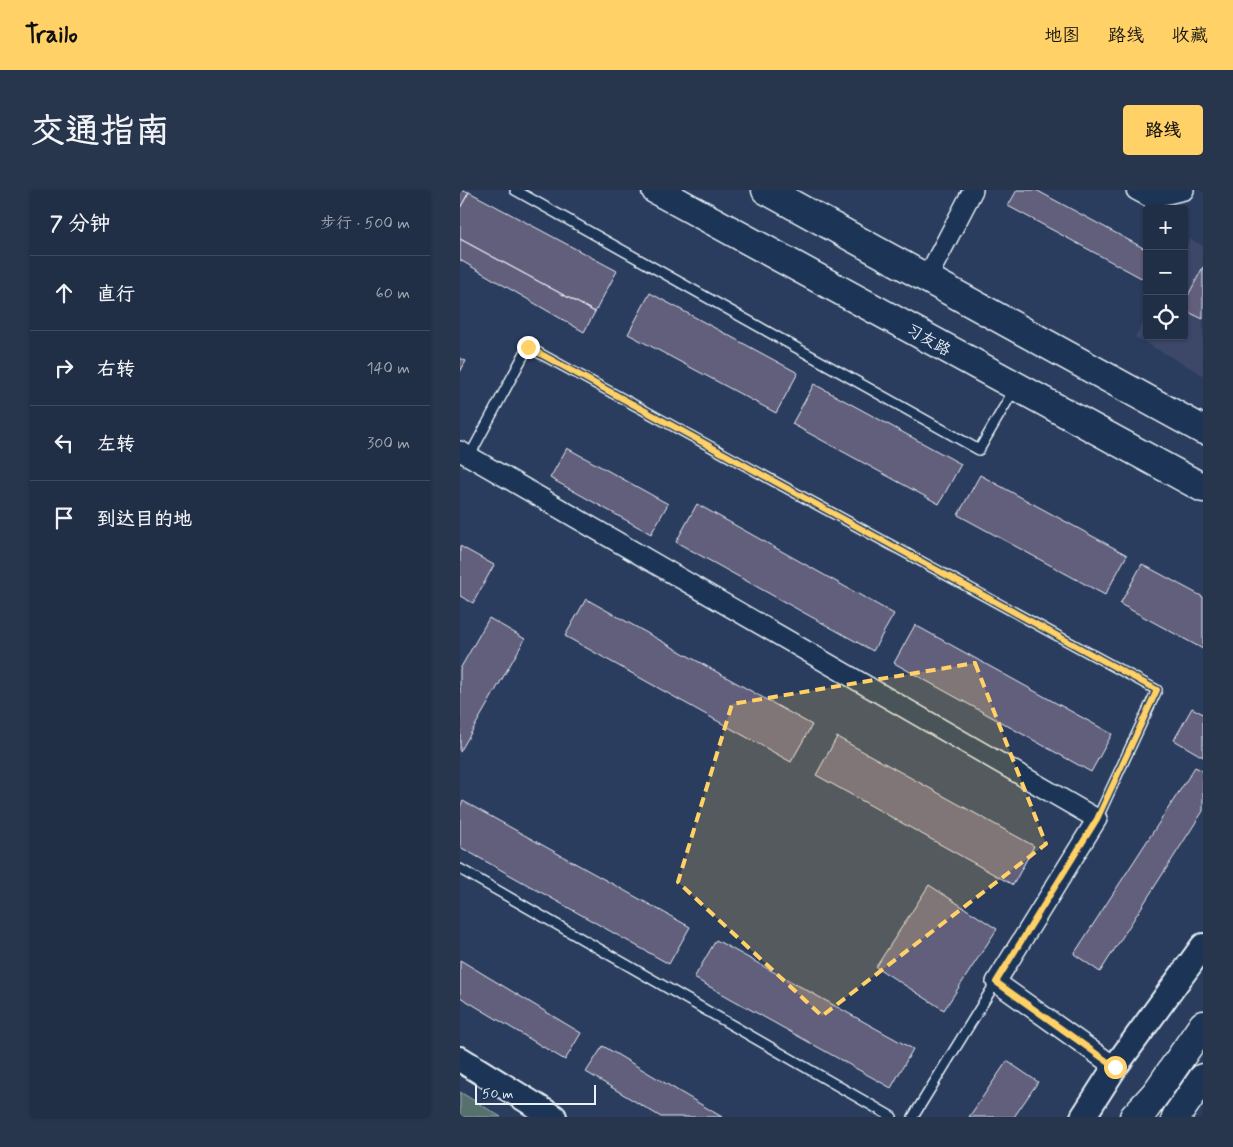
<!DOCTYPE html>
<html lang="zh">
<meta charset="utf-8">
<style>
body{margin:0;font-family:Mynerve,"LXGW WenKai TC",sans-serif;background:#28364d;color:#f1f3f6}
.controls{position:absolute;right:15px;top:15px;display:grid;overflow:hidden;border-radius:5px;box-shadow:0 1px 4px #0004}
.controls button{width:45px;height:45px;display:grid;place-items:center;padding:0;border:0;border-bottom:1px solid #3d4a5f;background:#202e46;color:#f1f3f6;font:25px sans-serif}
.scale{position:absolute;left:15px;bottom:12px;width:121px;box-sizing:border-box;padding-left:5px;border:2px solid #e8f1f8;border-top:0;font-size:14px;line-height:18px;white-space:nowrap;color:#e8f1f8;-webkit-text-stroke:4px #1d3557;paint-order:stroke}
.stop{position:absolute;width:15px;height:15px;margin:-11px;border:4px solid #ffd166;border-radius:50%;background:#fff}
.stop.end{background:#ffd166;border-color:#fff;box-shadow:0 1px 5px #0008}
.list{margin:0;padding:0;list-style:none}
h2{display:flex;justify-content:space-between;align-items:center;height:65px;margin:0;padding:0 20px;font-size:21px}
h2 small{font-size:16px;font-weight:400;color:#a2a8b3}
.list li{display:grid;grid-template-columns:32px 1fr auto;gap:15px;align-items:center;box-sizing:border-box;height:75px;padding:0 20px;border-top:1px solid #3d4a5f}
.list b{display:block;font-size:19px;white-space:nowrap}
.list em{font-size:16px;font-style:normal;color:#a2a8b3}
.icon{flex:none;width:28px;height:28px;fill:none;stroke:currentColor;stroke-width:2;stroke-linecap:round;stroke-linejoin:round}
.map{position:relative;flex:none;width:743px;height:927px;overflow:hidden;border-radius:5px}
header{display:flex;align-items:center;gap:30px;box-sizing:border-box;height:70px;padding:0 25px;background:#ffd166;color:#111}
header strong{font-size:24px}
nav{display:flex;gap:28px;margin-inline-start:auto;font-size:18px}
.intro{display:flex;align-items:center;justify-content:space-between;box-sizing:border-box;height:120px;padding:0 30px}
h1{margin:0;font-size:35px}
.button{padding:12px 22px;border-radius:5px;background:#ffd166;color:#111;font-size:18px;font-weight:700}
main{display:flex;gap:30px;padding:0 30px}
aside{flex:1;background:#202e46;border-radius:5px;box-shadow:0 1px 4px #0004}
.map>svg:first-child{display:block}
.built{fill:#3c4767}
.green{fill:#56706d;stroke:#9fb0b2}
.building{fill:#625f7c;stroke:#e8f1f8}
.lines{fill:none;stroke-linecap:round;stroke-linejoin:round}
.service-casing{stroke:#e8f1f8;stroke-width:12}
.minor-casing{stroke:#e8f1f8;stroke-width:22}
.tertiary-casing{stroke:#e8f1f8;stroke-width:28}
.primary-casing{stroke:#e8f1f8;stroke-width:31}
.trunk-casing{stroke:#e8f1f8;stroke-width:31}
.motorway-casing{stroke:#e8f1f8;stroke-width:31}
.service{stroke:#1d3557;stroke-width:9}
.minor{stroke:#1d3557;stroke-width:19}
.tertiary{stroke:#1d3557;stroke-width:24}
.primary{stroke:#1d3557;stroke-width:28}
.trunk{stroke:#1d3557;stroke-width:28}
.motorway{stroke:#1d3557;stroke-width:28}
.route{stroke:#ffd166;stroke-width:6}
.marked{fill:#ffd166;fill-opacity:0.2;stroke:#ffd166;stroke-width:4;stroke-dasharray:10 6;stroke-linejoin:round}
.labels{text-anchor:middle;stroke-width:4;stroke-linejoin:round;paint-order:stroke}
.street-label{font-size:16px;fill:#e8f1f8;stroke:#1d3557}
</style>
<header>
<strong>Trailo</strong>
<nav><a>地图</a><a>路线</a><a>收藏</a></nav>
</header>
<div class="intro"><h1>交通指南</h1><a class="button">路线</a></div>
<main>
<aside>
<h2>7 分钟<small>步行 · 500 m</small></h2>
<ul class="list">
<li><svg class="icon" aria-label="ahead" viewBox="0 0 24 24"><path d="M12 20V5M6 11l6-6 6 6"/></svg><div><b>直行</b></div><em>60 m</em></li>
<li><svg class="icon" aria-label="right" viewBox="0 0 24 24"><path d="M7 20v-9h11M14 6l5 5-5 5"/></svg><div><b>右转</b></div><em>140 m</em></li>
<li><svg class="icon" aria-label="left" viewBox="0 0 24 24"><path d="M17 20v-9H6M10 6l-5 5 5 5"/></svg><div><b>左转</b></div><em>300 m</em></li>
<li><svg class="icon" aria-label="arrive" viewBox="0 0 24 24"><path d="M6 21V4h12l-3 4 3 4H6"/></svg><div><b>到达目的地</b></div></li>
</ul>
</aside>
<div class="map">
<svg width="743" height="927" viewBox="0 0 743 927">
<rect width="100%" height="100%" fill="#2b3d5e"/>
<filter id="ink" filterUnits="userSpaceOnUse"><feTurbulence type="fractalNoise" baseFrequency=".02" numOctaves="2"/><feDisplacementMap in="SourceGraphic" scale="10" xChannelSelector="R" yChannelSelector="G"/><feConvolveMatrix kernelMatrix="1 2 1 2 8 2 1 2 1" color-interpolation-filters="sRGB"/></filter>
<g filter="url(#ink)">
<path class="built" d="M730 49 743 56V185L675 147 687 126V146H724V59Z"/>
<path class="green" d="M0 902 41 927H0Z"/>
<path class="building" d="M0 0 9 2 0 18Z
M557 0H576L687 60V91L548 16Z
M9 2 157 81 135 122 0 49V18Z
M0 49 135 122 124 142 0 70Z
M743 77V129L724 120V113Z
M190 103 338 183 316 223 168 144Z
M0 168 6 171 0 182Z
M354 194 501 274 479 314 332 234Z
M107 258 208 314 191 344 90 288Z
M520 285 667 365 645 405 498 325Z
M237 314 434 424 413 461 216 352Z
M0 356 34 375 13 413 0 406Z
M682 374 743 407V459L660 414Z
M126 409 352 535 331 572 105 446Z
M29 428 65 449 0 562V479Z
M455 435 652 544 631 582 434 473Z
M732 518 743 524V567L714 550Z
M377 547 574 656 553 695 356 585Z
M735 577 743 581V621L640 782 614 764Z
M3 611 230 737 209 774 0 657V617Z
M469 695 537 739 484 820 416 777Z
M256 750 453 859 431 898 234 788Z
M0 770 121 843 105 870 0 807Z
M143 856 262 927H201L126 882Z
M547 871 578 892 554 927H509Z"/>
<g class="lines">
<g class="service-casing">
<path id="service" d="M55 0 519 260 555 198
M9 267 68 157 697 500 637 629
M0 679 432 927
M453 927 536 792"/>
</g>
<g class="minor-casing">
<path id="minor" d="M676 0 691 8 724 0
M467 88 513 0
M0 261 637 629 536 792 655 877"/>
</g>
<g class="tertiary-casing">
<path id="tertiary" d="M0 869 94 927
M623 927 655 877 743 756"/>
</g>
<g class="primary-casing">
<path id="primary" d="M196 0 743 298
M306 0 743 240"/>
</g>
<g class="trunk-casing">
<path id="trunk" d="M683 922 743 835
M716 927 743 888"/>
</g>
<g class="motorway-casing">
<path id="motorway" d="M674 927 697 902"/>
</g>
<use href="#service" class="service"/>
<use href="#minor" class="minor"/>
<use href="#tertiary" class="tertiary"/>
<use href="#primary" class="primary"/>
<use href="#trunk" class="trunk"/>
<use href="#motorway" class="motorway"/>
</g>
</g>
<g class="lines" filter="url(#ink)">
<path class="route" d="M68 157 697 500 637 629 536 792 655 877"/>
</g>
<path class="marked" d="M515 473 586 654 362 826 218 692 272 514Z"/>
<g class="labels">
<g class="street-label">
<text transform="translate(469 149) rotate(29)" y="6">习友路</text>
</g>
</g>
</svg>
<div class="controls">
<button>+</button>
<button>−</button>
<button><svg class="icon" aria-label="locate" viewBox="0 0 24 24"><circle cx="12" cy="12" r="6"/><path d="M12 2v4M12 18v4M2 12h4M18 12h4"/></svg></button>
</div>
<div class="scale">50 m</div>
<div class="stop" style="left:655px;top:877px"></div>
<div class="stop end" style="left:68px;top:157px"></div>
</div>
</main>
